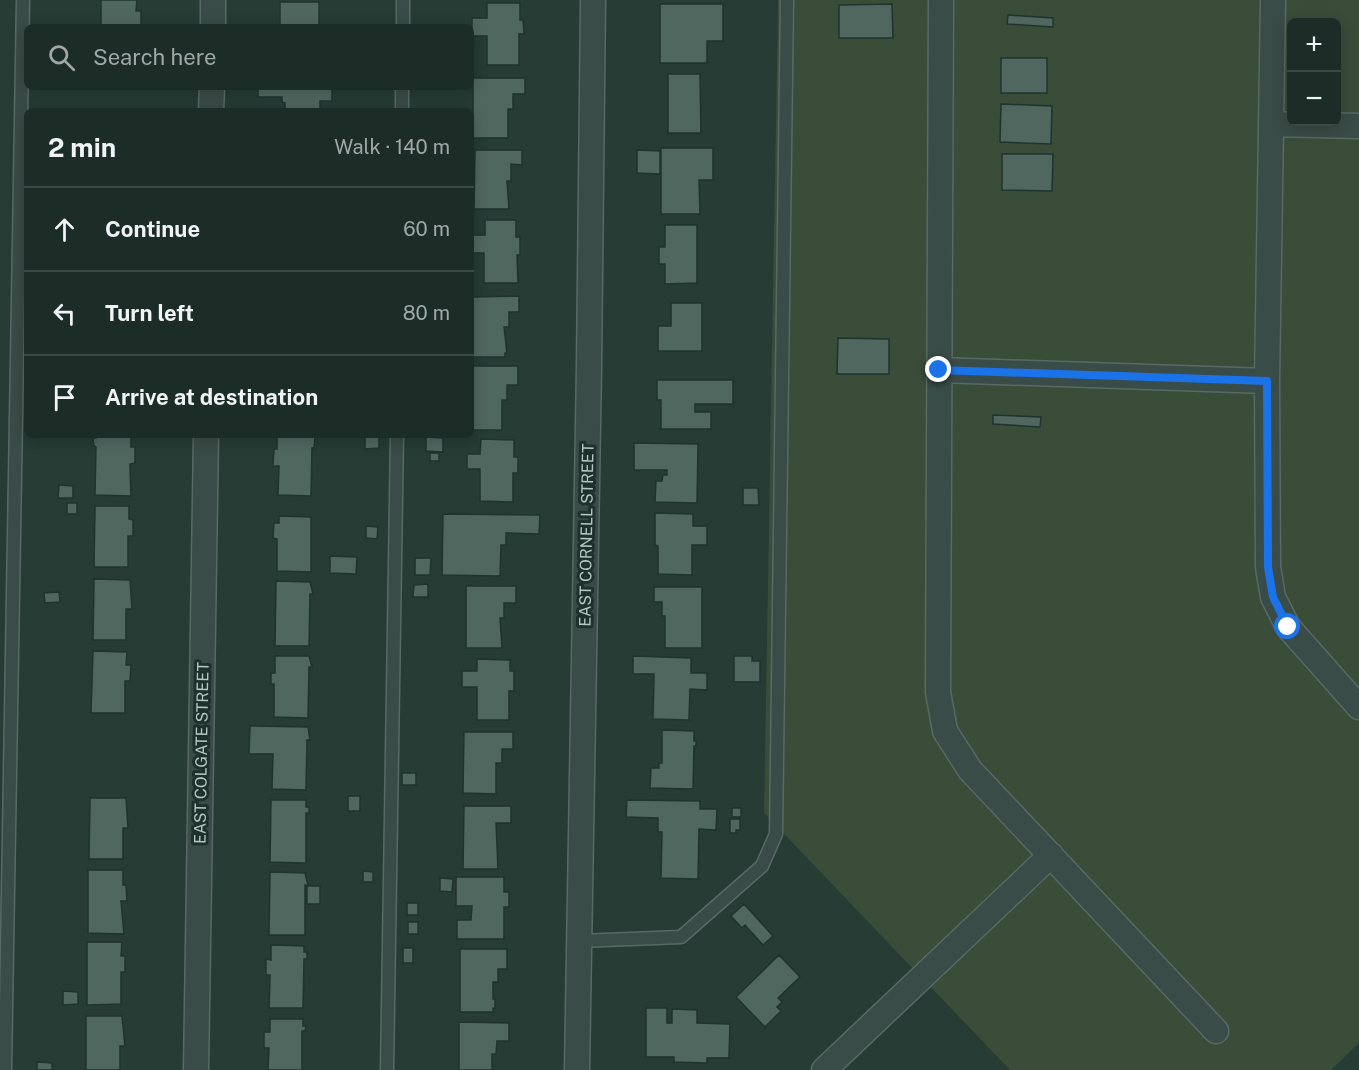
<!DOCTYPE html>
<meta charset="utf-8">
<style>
body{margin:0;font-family:"Public Sans",sans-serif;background:#293934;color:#f1f3f6}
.controls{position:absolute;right:18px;top:18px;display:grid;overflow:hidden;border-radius:9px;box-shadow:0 3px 15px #0003}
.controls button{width:54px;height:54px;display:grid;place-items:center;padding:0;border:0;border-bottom:2px solid #3a4945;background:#1c2d28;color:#f1f3f6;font:30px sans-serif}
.stop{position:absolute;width:18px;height:18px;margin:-14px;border:4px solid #1a73e8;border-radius:50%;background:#fff}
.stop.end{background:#1a73e8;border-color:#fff;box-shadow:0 2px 6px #0008}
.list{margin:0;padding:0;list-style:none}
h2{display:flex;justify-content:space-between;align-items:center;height:78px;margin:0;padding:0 24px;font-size:26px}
h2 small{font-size:20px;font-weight:400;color:#a0a8a8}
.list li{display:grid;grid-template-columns:39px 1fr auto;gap:18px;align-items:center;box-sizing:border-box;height:84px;padding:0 24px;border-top:2px solid #3a4945}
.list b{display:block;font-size:22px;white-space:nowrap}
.list em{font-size:20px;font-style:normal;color:#a0a8a8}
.icon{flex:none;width:33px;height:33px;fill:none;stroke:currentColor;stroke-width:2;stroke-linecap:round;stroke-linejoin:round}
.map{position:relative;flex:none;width:1359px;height:1070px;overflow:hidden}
.search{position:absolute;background:#1c2d28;box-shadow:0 3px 15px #0003;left:24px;top:24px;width:450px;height:66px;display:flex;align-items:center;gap:15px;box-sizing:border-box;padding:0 21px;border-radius:9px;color:#a0a8a8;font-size:22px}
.panel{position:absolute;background:#1c2d28;box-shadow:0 3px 15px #0003;left:24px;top:108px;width:450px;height:330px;border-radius:9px}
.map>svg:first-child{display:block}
.green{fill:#394d39;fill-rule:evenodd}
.building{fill:#506760;stroke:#21332e;stroke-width:1.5}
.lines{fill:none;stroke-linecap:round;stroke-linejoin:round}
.lane-casing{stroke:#586a65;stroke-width:15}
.street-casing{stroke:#586a65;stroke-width:27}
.lane{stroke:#3a4c47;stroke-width:12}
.street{stroke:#3a4c47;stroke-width:24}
.route{stroke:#1a73e8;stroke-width:8}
.labels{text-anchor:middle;stroke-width:6;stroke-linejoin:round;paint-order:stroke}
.street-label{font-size:16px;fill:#b6c7c3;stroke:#1f312c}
</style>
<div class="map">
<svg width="1359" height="1070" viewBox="0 0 1359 1070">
<rect width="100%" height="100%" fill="#263c35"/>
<path class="green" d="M778 0H1359V1043L1331 1070H1010L764 813ZM1292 22H1336V122H1292Z"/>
<path class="building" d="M101 0H137L136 11H141V26L101 27Z
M280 2H319V27H280Z
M487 3H520V20H523L524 34H519V65H487V36H472V18H487Z
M660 4H723V41H707V63H660Z
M892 4 893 38H839V5Z
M1008 15 1053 18V27L1007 24Z
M1001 58H1047V93H1001Z
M668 74H700L701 133H668Z
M473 78H525V94H513V109H508V138H473Z
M258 87H332V101H320V111H285V103L282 102V97H258Z
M1001 104 1052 106 1051 144 1000 142Z
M661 148H713V180H699L700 214H661Z
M475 150H522V165L511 164V181H507L509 209H474Z
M637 150 660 151V174L637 173Z
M1002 154H1053L1052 191 1002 190Z
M485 220H516V237H520V255H517L518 283H484V253H471V235H485Z
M665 225H697V283L665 284V264H659V247H665Z
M519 296V312H509V327H504L507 353H505V357H473V297Z
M671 303H702V351H658V326H671Z
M838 338 889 339V374H837Z
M471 366H518V385H507V400H502V430H471Z
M657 380H733V404H695V412H711V429H661V400H657Z
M993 415 1041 417 1040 427 993 424Z
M96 435H131V447H135V463L130 464 131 496 95 495 96 447 94 446 93 438H96Z
M365 435H379V448L365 449Z
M277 437H315L314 448H312L311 496 278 495 279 466H273L274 449H277Z
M426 437 443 438V452L426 451Z
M481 439 514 440V457H518V473H513V502L480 501V469H467V454H480Z
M634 443 698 444 697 503 655 502 656 481H662L663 475H667V470H634Z
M430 453H439V461H430Z
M59 485 73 486V498H58Z
M743 488H758L759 505H743Z
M67 503H77V514H67Z
M95 506H129V519L133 520V536H128V567H94Z
M655 513 693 514V526H707V545H692V575L658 574V546L655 545Z
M443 514 540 515 539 534 506 533V545H501L500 576 442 575Z
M279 516 311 517V572L277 571V539L273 538 274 523H279Z
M366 526 378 527 377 539 366 538Z
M330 556 357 557 356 574 330 573Z
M415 558H431L430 575H415Z
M94 579 130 580 132 609H126V640H93Z
M276 581 310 582 313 594H310L309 646H275Z
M428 584V597H413L414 585Z
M466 586H516V603H504V618H500L502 648H466Z
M654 587H702V648H665V616H662V602H654Z
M59 592 60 602 45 603 44 593Z
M93 651 127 652 126 665H131L130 681H125V713H91Z
M275 656H309L312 667H309L308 718 274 717V684H271V673H275Z
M633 656 691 658V673H707V690L690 689 689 720 653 719 654 674H633Z
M734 656H752V661H760V682H734Z
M477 659 510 660V671H514V691H509V720H477V687H462V671H477Z
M250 726 308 727 310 740H307L306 790 272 789 273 754H249Z
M662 730 694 731V741H696V746H694L693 789 650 788 651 768H659V763H662Z
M464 732H513V749H502V763H496V794L463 793Z
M402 773H416V785H402Z
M348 796H360V811H348Z
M90 798H126L128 828H123V859H89Z
M271 800H306V807H309V813H306V863L270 862Z
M627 800 700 801V809H717L716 830 699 829 698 879 661 878 662 832H658V818L626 817Z
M464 806H511V823H496L498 869H463Z
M732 808H741V817H732Z
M730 819H740V830H736V833H730Z
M88 870H123V885H126L127 901H121L124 934 88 933Z
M363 871 373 872V882H363Z
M270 872 305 873 308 885H305V935H269Z
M456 877H504V892H509V907H504V939H457V920H471L472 906H456Z
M440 878 453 879 452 892 440 891Z
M307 886H320V904H307Z
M407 903H418V915H407Z
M744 904 773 936 763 945 745 925 742 928 731 916Z
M408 922H418V934H408Z
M87 942H122L121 956H125V972H121V1004L87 1005Z
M271 945 304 946V952H307V959H304L303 1008H269L270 975H266V959L271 960Z
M403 948H413V963H403Z
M460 949H507V969H498V982H493V999H495V1008H493V1012H460Z
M779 955 800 977 778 998 782 1002 777 1007 781 1011 765 1027 736 997Z
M63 991 78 992V1004L63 1005Z
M646 1008H667V1023H672V1009L697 1010V1023L730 1024 729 1058H707V1063L674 1062V1057H646Z
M86 1016H122L125 1046H120V1070H86Z
M270 1019H303V1026H306L305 1031H302V1070H268L269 1048H264V1032H270Z
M459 1022 509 1023V1041H497L496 1054H492V1070H459Z
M37 1062 52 1063V1070H37Z"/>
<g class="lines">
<g class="lane-casing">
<path id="lane" d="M403 27V0
M402 111V87
M579 941 681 937 762 866 776 834 787 0
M5 1070 23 0
M387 1070 397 435"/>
</g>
<g class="street-casing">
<path id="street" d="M941 0 938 692 945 731 970 770 1216 1031
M1273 0 1267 381 1268 567 1273 597 1288 627 1359 707
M213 27V0
M211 111 212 87
M1271 124 1359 126
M939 370 1267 381
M196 1070 206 435
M577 1070 589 366 593 0
M824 1070 1051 855"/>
</g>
<use href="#lane" class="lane"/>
<use href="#street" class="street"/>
</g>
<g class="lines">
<path class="route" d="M939 370 1267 381 1268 567 1273 597 1288 627"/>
</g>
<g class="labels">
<g class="street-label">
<text transform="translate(586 535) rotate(-89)" y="6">EAST CORNELL STREET</text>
<text transform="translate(201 753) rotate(-89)" y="6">EAST COLGATE STREET</text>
</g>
</g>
</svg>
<div class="controls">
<button>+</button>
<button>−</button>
</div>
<div class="stop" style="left:1288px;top:627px"></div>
<div class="stop end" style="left:939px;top:370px"></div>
<div class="search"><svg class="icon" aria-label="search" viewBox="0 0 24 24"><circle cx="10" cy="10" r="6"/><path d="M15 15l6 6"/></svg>Search here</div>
<section class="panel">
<h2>2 min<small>Walk · 140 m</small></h2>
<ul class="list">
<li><svg class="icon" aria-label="ahead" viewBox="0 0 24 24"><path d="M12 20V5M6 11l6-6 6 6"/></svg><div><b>Continue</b></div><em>60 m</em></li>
<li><svg class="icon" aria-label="left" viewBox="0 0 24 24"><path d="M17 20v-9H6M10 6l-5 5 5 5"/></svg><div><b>Turn left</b></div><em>80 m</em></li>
<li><svg class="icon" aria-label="arrive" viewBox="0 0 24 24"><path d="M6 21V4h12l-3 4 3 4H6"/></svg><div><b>Arrive at destination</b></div></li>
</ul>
</section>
</div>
